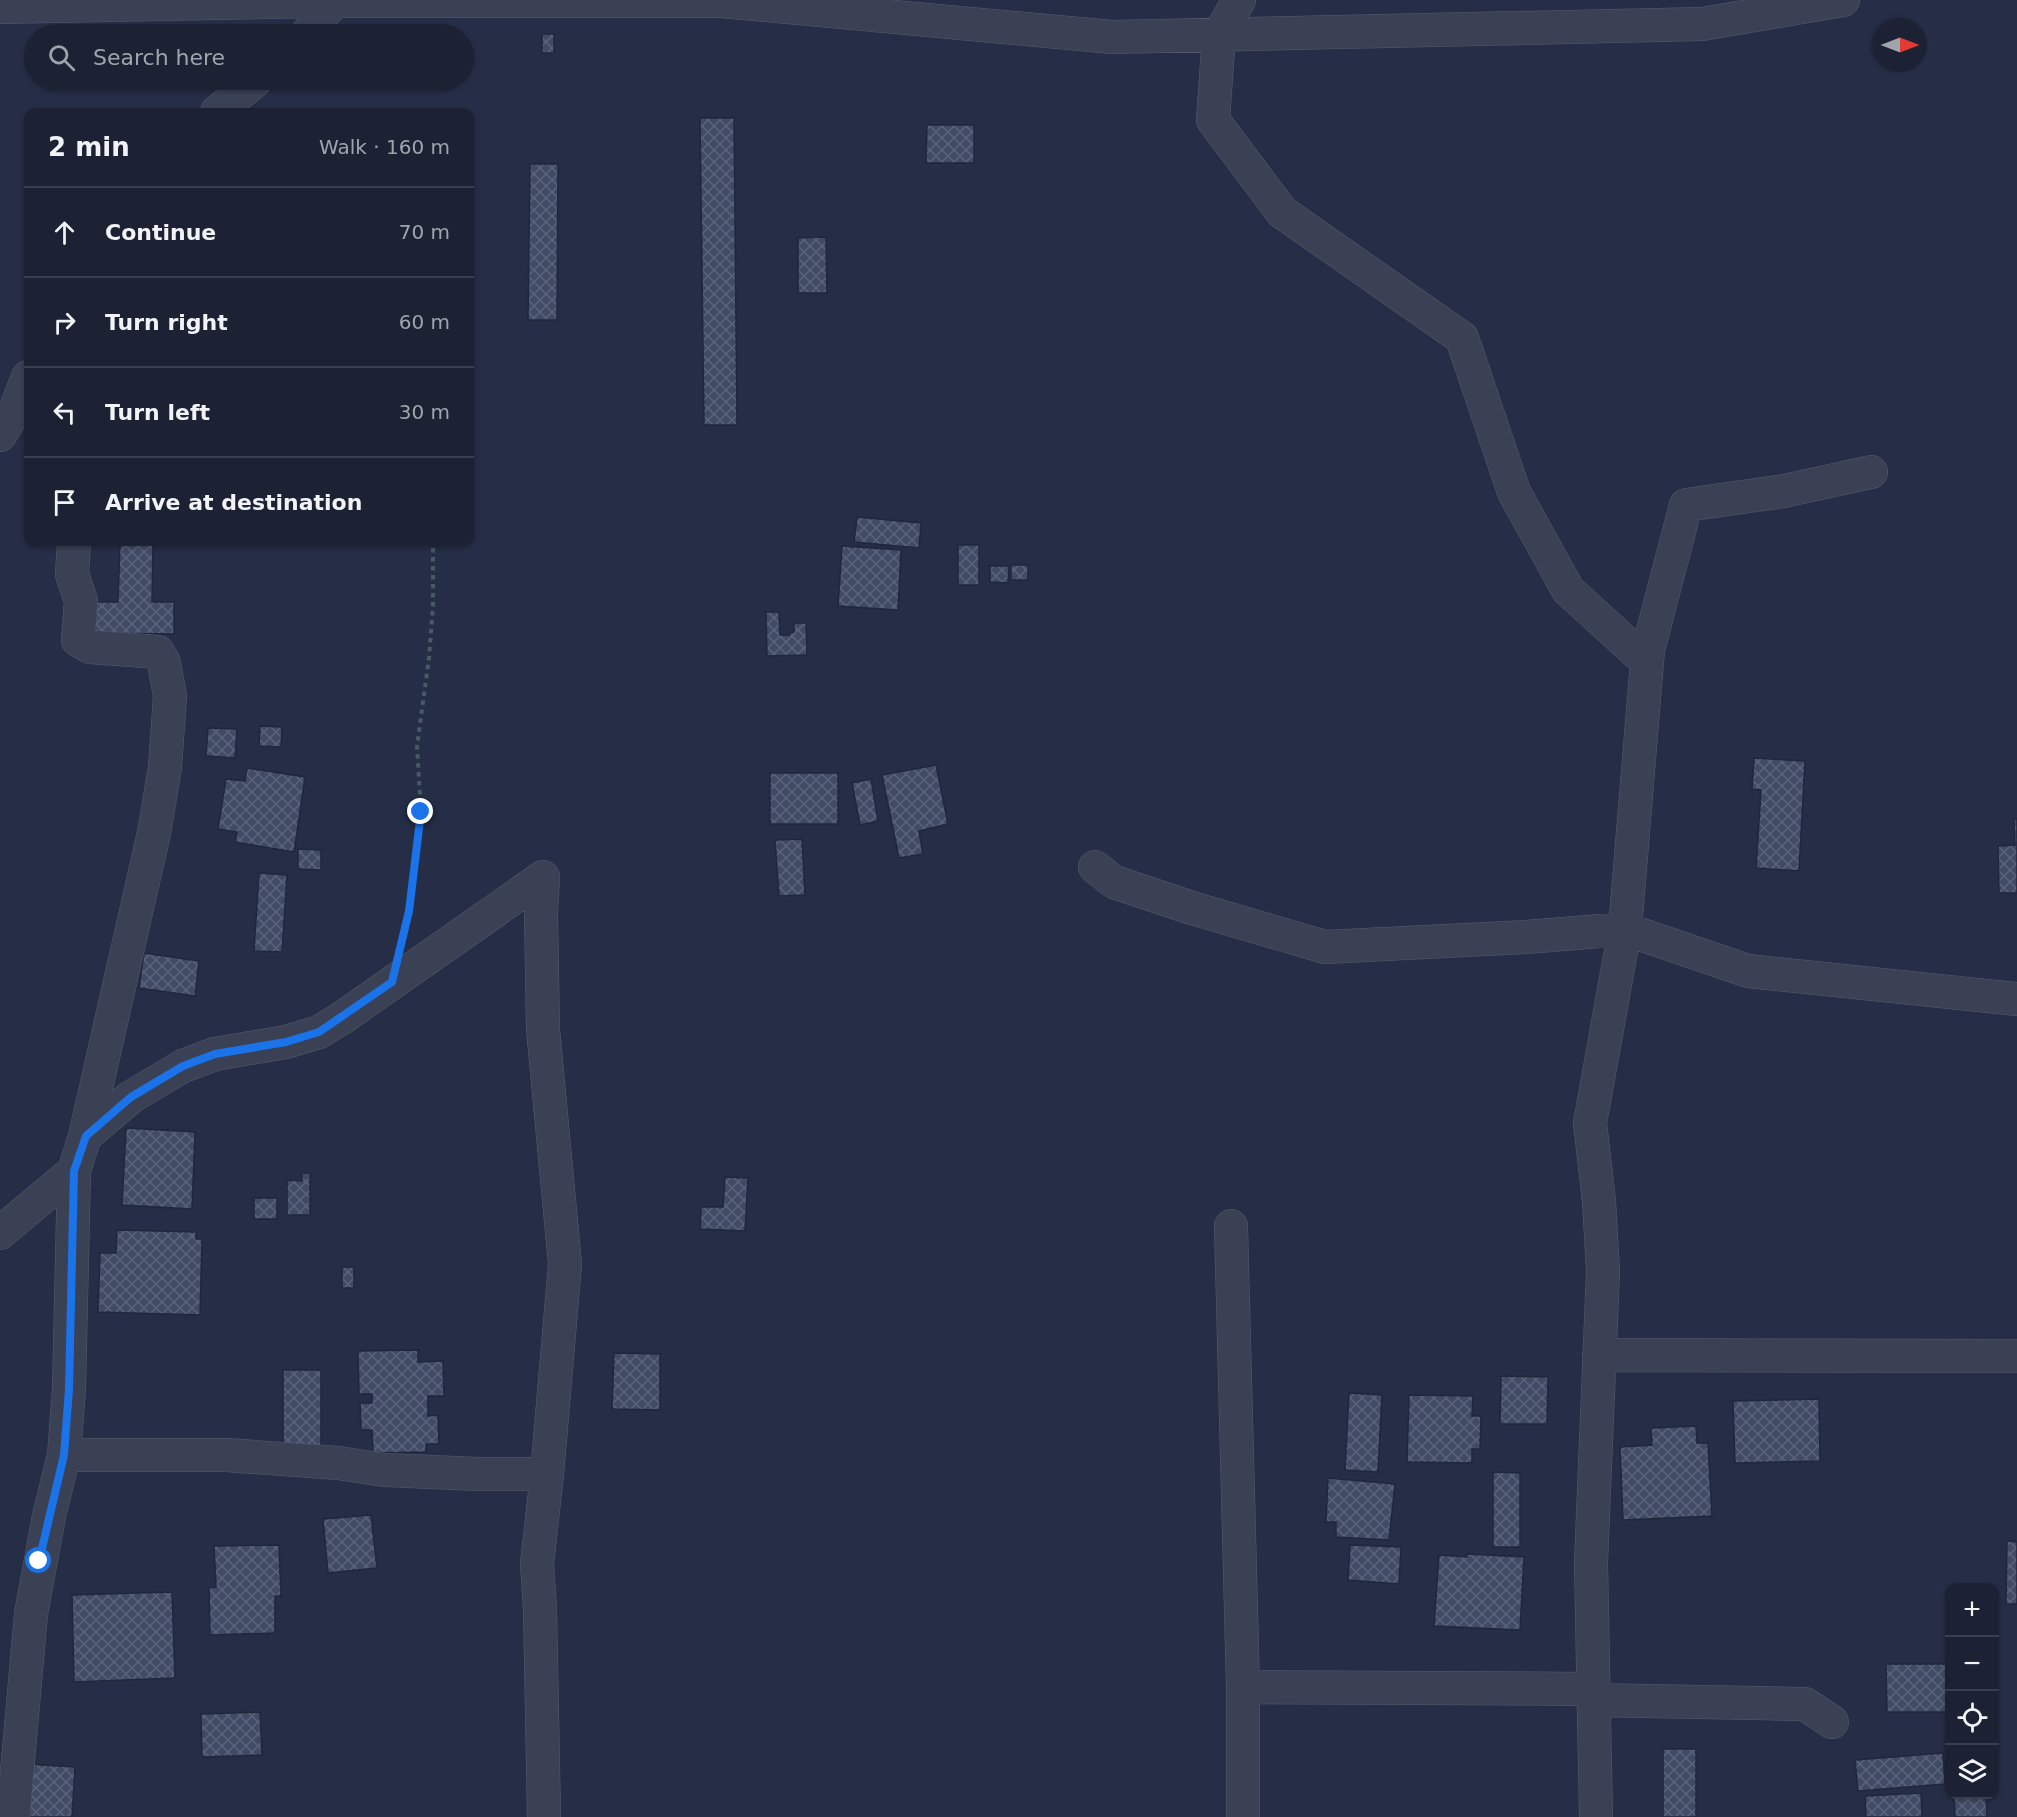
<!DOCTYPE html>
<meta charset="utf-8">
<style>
body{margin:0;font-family:"DejaVu Sans",sans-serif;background:#252a3c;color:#f1f3f6}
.controls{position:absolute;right:18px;bottom:18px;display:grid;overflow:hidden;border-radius:12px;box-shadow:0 2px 4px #0004}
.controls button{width:54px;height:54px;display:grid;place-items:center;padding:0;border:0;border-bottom:2px solid #3a3f4f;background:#1c2234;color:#f1f3f6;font:30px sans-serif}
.compass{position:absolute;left:1873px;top:18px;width:54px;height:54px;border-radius:50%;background:#1c2234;box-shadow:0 2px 4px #0004;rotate:90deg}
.stop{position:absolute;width:18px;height:18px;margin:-14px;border:4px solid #1a73e8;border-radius:50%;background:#fff}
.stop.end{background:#1a73e8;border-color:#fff;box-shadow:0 2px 6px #0008}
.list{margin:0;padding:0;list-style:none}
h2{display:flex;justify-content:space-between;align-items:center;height:78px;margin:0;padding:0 24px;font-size:26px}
h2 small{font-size:20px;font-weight:400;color:#a0a4ac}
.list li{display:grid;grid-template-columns:39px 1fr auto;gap:18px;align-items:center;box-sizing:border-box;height:90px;padding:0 24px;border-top:2px solid #3a3f4f}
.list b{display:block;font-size:22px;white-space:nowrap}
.list em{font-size:20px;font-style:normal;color:#a0a4ac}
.icon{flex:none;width:33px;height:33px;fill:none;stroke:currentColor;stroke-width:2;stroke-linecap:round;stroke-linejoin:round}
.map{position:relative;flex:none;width:2017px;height:1817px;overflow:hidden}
.search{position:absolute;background:#1c2234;box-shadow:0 2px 4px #0004;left:24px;top:24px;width:450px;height:66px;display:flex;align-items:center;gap:15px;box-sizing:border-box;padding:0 21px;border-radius:33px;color:#a0a4ac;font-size:22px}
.panel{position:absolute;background:#1c2234;box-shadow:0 2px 4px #0004;left:24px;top:108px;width:450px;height:438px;border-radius:12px}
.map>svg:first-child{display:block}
.building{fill:url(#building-cross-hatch);stroke:#20273c;stroke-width:1.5}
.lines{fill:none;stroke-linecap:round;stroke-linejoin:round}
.minor-casing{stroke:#555b6f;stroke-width:34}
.path{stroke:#465b62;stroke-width:4;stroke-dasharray:4.5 4.5;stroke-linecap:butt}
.minor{stroke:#3a4155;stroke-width:33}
.route{stroke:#1a73e8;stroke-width:8}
</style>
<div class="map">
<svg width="2017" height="1817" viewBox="0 0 2017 1817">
<defs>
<pattern id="building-cross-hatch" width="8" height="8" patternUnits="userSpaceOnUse" patternTransform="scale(1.5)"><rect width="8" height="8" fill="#424b66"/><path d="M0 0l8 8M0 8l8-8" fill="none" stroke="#5b637b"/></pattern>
</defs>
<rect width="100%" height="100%" fill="#252e46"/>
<path class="building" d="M542 34H554V53H542Z
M377 80H428L377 82Z
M700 118H734L737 425H704Z
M927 125H974V163H926Z
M530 164H558L557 320H528Z
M826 237 827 293H798V238Z
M857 517 921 523 919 548 854 542Z
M93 542H153L152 602H174V634L91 633 92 602H118L120 542Z
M958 545H979V585H958Z
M842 546 901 550 898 610 838 606Z
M1011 565H1028V580H1011Z
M990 566H1009L1008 583 990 582Z
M766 612H779L780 635H790V633L794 632V623H806L807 655 767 656Z
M260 726 282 727 281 747 259 746Z
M208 728 237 729 235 758 206 756Z
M1754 758 1805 761 1799 871 1756 868 1761 790 1752 789Z
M936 765 948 824 919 831 923 854 899 858 882 775Z
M247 768 305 777 294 852 235 842 237 832 218 829 226 779 245 781Z
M770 773H838V824H770Z
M871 779 878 821 860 825 852 783Z
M2014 819H2017V893H1999L1998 846 2015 845Z
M802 839 805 895 779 896 775 840Z
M298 849 321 850V870L298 869Z
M259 873 287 875 282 952 254 951Z
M144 953 199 961 195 996 139 988Z
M126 1128 195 1132 192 1209 122 1205Z
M302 1173H310V1215H287V1180L302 1181Z
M725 1177 748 1178 745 1231 700 1229 701 1207H723Z
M254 1198H277V1219H254Z
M117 1230 196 1232V1239H202L200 1315 98 1312 100 1253H116Z
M342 1267H354V1288H342Z
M418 1350V1362L443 1361 444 1396H428V1416L438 1415 439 1444H426V1452L373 1453 372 1430H361L360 1403H372V1394H359L358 1351Z
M614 1353 660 1354V1410L612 1409Z
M283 1370H321V1447L283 1446Z
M1501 1376 1548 1377 1547 1424H1500Z
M1349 1393 1382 1395 1378 1472 1345 1470Z
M1409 1395 1473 1396 1472 1416H1481L1480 1449H1472V1463L1407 1462Z
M1819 1399 1820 1461 1735 1463 1733 1401Z
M1696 1426 1697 1443H1708L1712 1516 1623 1520 1620 1447 1652 1445 1651 1428Z
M1493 1472 1520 1473V1547H1493Z
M1328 1478 1395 1484 1389 1540 1336 1537V1522H1326Z
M371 1515 377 1568 328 1573 323 1519Z
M2007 1541 2017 1542V1604H2006Z
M279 1545 281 1596H275V1633L210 1635 209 1588 216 1587 214 1546Z
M1350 1545 1401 1547 1399 1584 1348 1580Z
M1467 1554 1524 1557 1520 1630 1434 1626 1439 1555 1467 1557Z
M172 1592 175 1678 74 1682 72 1595Z
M1886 1664H1950V1712H1887Z
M260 1712 262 1755 202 1757 201 1714Z
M1663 1749H1696V1817H1663Z
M1943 1753 1945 1784 1858 1791 1855 1760Z
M28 1764 75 1767 72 1817H25Z
M1921 1793 1922 1817H1866L1865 1796Z
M1954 1794H1986L1987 1817H1955Z"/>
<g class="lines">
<g class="minor-casing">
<path id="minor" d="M1239 0 1219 35 1213 120 1282 212 1462 338 1514 492 1568 590 1647 662
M0 7 317 1H721L1112 37 1702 24 1843 0
M307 34 334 1
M217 112 256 80
M0 435 15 410 28 377
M74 542 72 574 81 601 78 640 90 647 158 652 164 663 170 696 165 767 154 833 85 1136
M1095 867 1114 882 1192 908 1325 947 1526 937 1625 929 1748 971 2017 999
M1231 1226 1243 1687V1817
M0 1233 74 1171
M1599 1355 2017 1356
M64 1455H226L338 1463 384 1470 479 1474H547L537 1564 540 1608 544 1817
M1243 1687 1593 1689
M1593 1700 1805 1704 1832 1722
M13 1817 31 1614 49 1516 64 1455 69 1389 74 1171 85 1136 131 1097 183 1066 215 1054 286 1042 319 1032 342 1018 543 877 541 913 543 1029 565 1264 547 1474
M1596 1817 1591 1563 1603 1271 1599 1201 1590 1123 1625 929 1648 650 1686 505 1784 491 1871 472"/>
</g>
<path class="path" d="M404 928 409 911 421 812 417 746 429 658 433 606V542"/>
<use href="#minor" class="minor"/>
</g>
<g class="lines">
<path class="route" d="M39 1561 64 1455 69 1389 74 1171 86 1136 131 1097 183 1066 215 1054 286 1042 319 1032 392 982 409 911 421 812"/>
</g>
</svg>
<div class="controls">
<button>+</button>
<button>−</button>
<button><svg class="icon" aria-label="locate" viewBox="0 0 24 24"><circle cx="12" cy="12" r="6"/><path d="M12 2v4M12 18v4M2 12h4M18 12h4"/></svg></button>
<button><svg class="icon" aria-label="layers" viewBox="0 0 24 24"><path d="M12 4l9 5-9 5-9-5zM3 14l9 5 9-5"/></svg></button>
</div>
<svg class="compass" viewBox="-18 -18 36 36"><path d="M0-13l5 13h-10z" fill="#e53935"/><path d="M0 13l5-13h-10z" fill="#a0a4ac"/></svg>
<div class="stop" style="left:39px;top:1561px"></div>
<div class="stop end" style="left:421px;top:812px"></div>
<div class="search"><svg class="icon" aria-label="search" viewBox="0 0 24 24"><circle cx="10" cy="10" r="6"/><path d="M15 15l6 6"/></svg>Search here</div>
<section class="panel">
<h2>2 min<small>Walk · 160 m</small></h2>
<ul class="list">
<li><svg class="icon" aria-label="ahead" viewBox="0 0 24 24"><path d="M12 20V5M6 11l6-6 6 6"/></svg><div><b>Continue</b></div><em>70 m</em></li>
<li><svg class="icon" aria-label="right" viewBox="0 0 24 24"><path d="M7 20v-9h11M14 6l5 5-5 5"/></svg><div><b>Turn right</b></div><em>60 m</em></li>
<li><svg class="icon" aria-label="left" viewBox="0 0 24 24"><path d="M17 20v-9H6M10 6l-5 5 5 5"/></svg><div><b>Turn left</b></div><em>30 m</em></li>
<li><svg class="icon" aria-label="arrive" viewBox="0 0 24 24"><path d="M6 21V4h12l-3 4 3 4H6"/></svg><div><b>Arrive at destination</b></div></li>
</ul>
</section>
</div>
